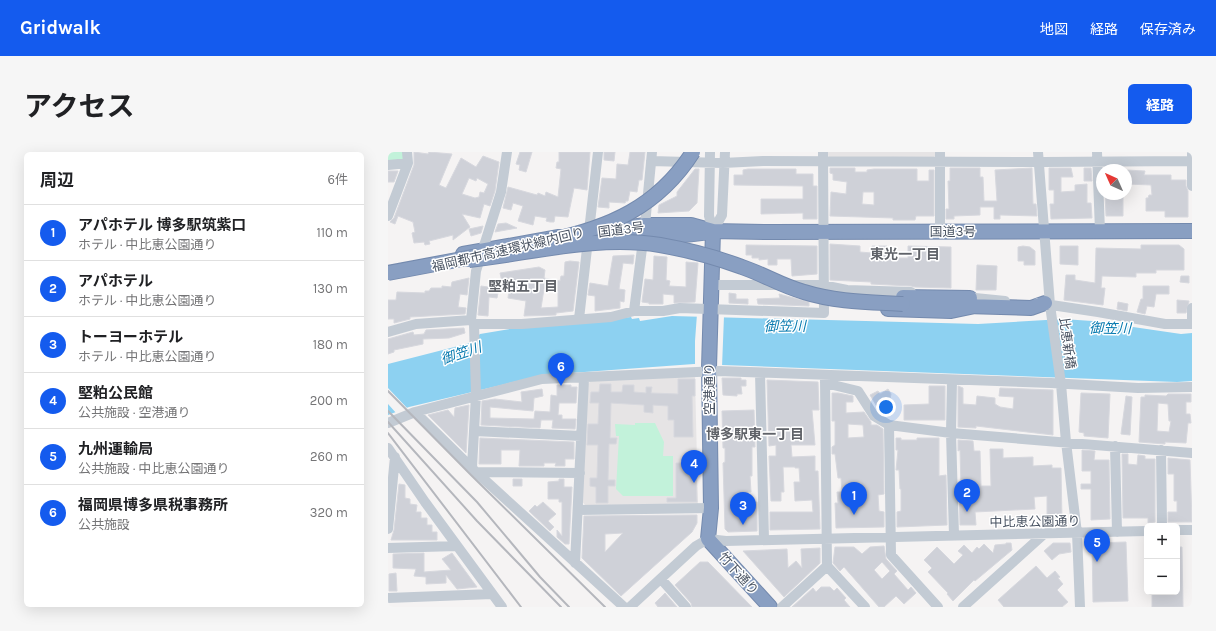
<!DOCTYPE html>
<html lang="ja">
<meta charset="utf-8">
<style>
body{margin:0;font-family:Karla,"Noto Sans JP",sans-serif;background:#f6f6f6;color:#202124}
.controls{position:absolute;right:12px;bottom:12px;display:grid;overflow:hidden;border-radius:6px;box-shadow:0 4px 16px #0002}
.controls button{width:36px;height:36px;display:grid;place-items:center;padding:0;border:0;border-bottom:1px solid #e0e0e0;background:#fff;color:#202124;font:20px sans-serif}
.compass{position:absolute;left:708px;top:12px;width:36px;height:36px;border-radius:50%;background:#fff;box-shadow:0 4px 16px #0002;rotate:315deg}
.you{position:absolute;left:498px;top:255px;width:14px;height:14px;margin:-10px;border:3px solid #fff;border-radius:50%;background:#1a73e8;box-shadow:0 0 0 6px #1a73e833}
.badge{display:grid;place-items:center;width:26px;height:26px;border-radius:50%;background:#145bee;color:#fff;font-size:13px;font-weight:700}
.pin{position:absolute;translate:-50% -33px;filter:drop-shadow(0 1px 2px #0008)}
.pin::after{content:'';position:absolute;top:21px;width:14px;height:12px;background:inherit;clip-path:polygon(0 0,100% 0,50% 100%)}
.list{margin:0;padding:0;list-style:none}
h2{display:flex;justify-content:space-between;align-items:center;height:52px;margin:0;padding:0 16px;font-size:17px}
h2 small{font-size:13px;font-weight:400;color:#757577}
.list li{display:grid;grid-template-columns:26px 1fr auto;gap:12px;align-items:center;box-sizing:border-box;height:56px;padding:0 16px;border-top:1px solid #e0e0e0}
.list b{display:block;font-size:15px;white-space:nowrap}
.list p{margin:0;font-size:13px;white-space:nowrap;color:#757577}
.list em{font-size:13px;font-style:normal;color:#757577}
.map{position:relative;flex:none;width:804px;height:455px;overflow:hidden;border-radius:6px}
header{display:flex;align-items:center;gap:24px;box-sizing:border-box;height:56px;padding:0 20px;background:#145bee;color:#fff}
header strong{font-size:19px}
nav{display:flex;gap:22px;margin-inline-start:auto;font-size:14px}
.intro{display:flex;align-items:center;justify-content:space-between;box-sizing:border-box;height:96px;padding:0 24px}
h1{margin:0;font-size:28px}
.button{padding:10px 18px;border-radius:6px;background:#145bee;color:#fff;font-size:14px;font-weight:700}
main{display:flex;gap:24px;padding:0 24px}
aside{flex:1;background:#fff;border-radius:6px;box-shadow:0 4px 16px #0002}
.map>svg:first-child{display:block}
.education{fill:#e6e4e5}
.green{fill:#c2f2da}
.water{fill:#8dd1f1}
.pier{fill:#f5f3f3}
.building{fill:#cfd1d8;stroke:#d7d8de;fill-rule:evenodd}
.lines{fill:none;stroke-linecap:round;stroke-linejoin:round}
.highway-casing{stroke:#748aae;stroke-width:16}
.minor{stroke:#c3cbd4;stroke-width:10}
.highway{stroke:#899fc2;stroke-width:14}
.rail{stroke:#b5b7bd;stroke-width:2}
.highway-bridge-casing{stroke:#748aae;stroke-width:16;stroke-linecap:butt}
.highway-bridge{stroke:#899fc2;stroke-width:14}
.labels{text-anchor:middle;stroke-width:3;stroke-linejoin:round;paint-order:stroke}
.street-label{font-size:13px;fill:#495362;stroke:#fff}
.neighbourhood-label{font-size:14px;font-weight:bold;fill:#5f6268;stroke:#fff}
.water-label{font-size:14px;font-style:italic;fill:#077aaf;stroke:#fff}
</style>
<header>
<strong>Gridwalk</strong>
<nav><a>地図</a><a>経路</a><a>保存済み</a></nav>
</header>
<div class="intro"><h1>アクセス</h1><a class="button">経路</a></div>
<main>
<aside>
<h2>周辺<small>6件</small></h2>
<ul class="list">
<li><span class="badge">1</span><div><b>アパホテル 博多駅筑紫口</b><p>ホテル · 中比恵公園通り</p></div><em>110 m</em></li>
<li><span class="badge">2</span><div><b>アパホテル</b><p>ホテル · 中比恵公園通り</p></div><em>130 m</em></li>
<li><span class="badge">3</span><div><b>トーヨーホテル</b><p>ホテル · 中比恵公園通り</p></div><em>180 m</em></li>
<li><span class="badge">4</span><div><b>堅粕公民館</b><p>公共施設 · 空港通り</p></div><em>200 m</em></li>
<li><span class="badge">5</span><div><b>九州運輸局</b><p>公共施設 · 中比恵公園通り</p></div><em>260 m</em></li>
<li><span class="badge">6</span><div><b>福岡県博多県税事務所</b><p>公共施設</p></div><em>320 m</em></li>
</ul>
</aside>
<div class="map">
<svg width="804" height="455" viewBox="0 0 804 455">
<rect width="100%" height="100%" fill="#f5f3f3"/>
<path class="education" d="M439 0H548V3L546 5 441 6Z
M290 225H307L310 353H197L193 348 198 235 203 228Z"/>
<path class="green" d="M0 0H17L18 9 0 10Z
M247 271H267L276 290 275 304H285V344H235L228 337 231 284H228L227 272 247 273Z"/>
<path class="water" d="M284 164 590 172 675 167 704 169 793 182 804 181V229L789 230 306 212 155 223 21 255 0 263V212L82 191 92 182 134 175 243 165 244 167 251 166 252 169Z"/>
<path class="pier" d="M309 162 336 164 334 215 307 214V189Z
M0 236 20 257 9 262 0 252Z"/>
<path class="building" d="M26 0 40 2 41 0 64 2 51 33 58 36 73 6 88 15 95 4 111 10 107 39 102 54 96 52 92 66 74 62 82 75 65 88V83L41 89 42 92 37 93 36 90 26 91 24 81 27 80 25 70 10 64 7 72 2 70 6 66 26 13ZM81 26 88 29 89 26 100 32 96 41 92 40 91 45 87 46 74 42Z
M132 0H144L138 20 131 18 132 13 128 12Z
M171 0H202L199 38 186 36 180 65 167 64 166 70H162L158 69 159 66 147 64 145 73 130 69 135 54 125 51 123 58 115 56 120 35 149 43 150 41 157 44 158 40 170 45 173 17 168 16 169 10H171Z
M216 0H227L226 9 216 8Z
M242 0H257L254 28H251L249 40 242 39 240 49H238L237 51 221 50V56L210 55 214 26 228 27 229 12 240 13Z
M442 16H467V20H479V18L486 17H529V29H541V18H546V64H528L527 68H505V66L442 64 443 40 458 42 459 30 445 28V22L442 21ZM475 40H486V53L474 52Z
M562 16H592V25H595L596 49H609L607 18 644 16 645 52H648L649 64 612 63V67H606V55H592V63L566 64V67H558V57H561L560 29H562Z
M661 16H683L685 25H673V40L687 39V33L699 32V51H703L704 66 663 67 662 52H666V38H661Z
M696 16H703L704 29H696Z
M307 17H311L309 51 301 59 270 61 271 53 289 44V40Z
M360 17H408V22H425V34H429V67H415V61L373 62V47H415V34L346 33V23H355V18Z
M738 18 757 19 756 23H783V28H798V34L800 39V65H777V59H758V46H760L761 43H764L763 33 738 32Z
M0 19H10L6 30H0Z
M717 42H735V64H718Z
M118 71 129 76 107 80 110 72Z
M95 74 93 81 83 84 81 77Z
M442 92 472 94V100L484 101V94H499V106H520V94L563 95V136L527 135 523 134 483 132V130L442 128Z
M358 93 429 94V122L404 124 403 107H389V113H380V107L371 108V106H364V103H358Z
M753 93H791L796 97V118H768V121H748V125L714 124 713 136H717L715 153 676 148 678 123H687V128L707 131 708 96 753 97Z
M635 94 642 95 647 99V113H636V109H630V95Z
M672 94H690V113L672 112Z
M246 103 245 112 235 111 231 137 237 138 236 150 232 149V156L207 159V144L200 143 202 131 220 134 225 104Z
M266 104 279 105 278 128 282 129 281 134 298 135V110L310 111 307 150 286 151V143L275 142V152H261V151L254 150 257 127 265 128Z
M182 109 191 110 185 159 168 161V163L136 164 138 149 120 146 122 129 114 130 112 121 151 115 157 118 156 126 172 129 173 124H176L177 110ZM156 137 170 139V155L153 156Z
M589 113 609 114 608 138H588Z
M793 124H801V131L792 130Z
M81 126 79 143 72 142 70 155 78 156 77 162 22 165V167L6 171V167H0V148H8L9 140 37 141V139H41L43 136H54V134L63 135 64 130Z
M93 134 107 136V140L110 141 109 146 101 145 100 164 90 163Z
M755 134H781V142H768L766 155 759 154 757 162 749 160 753 147H755Z
M341 141 348 142V147H360V152L341 151Z
M391 142 421 150V154L370 152 369 147 392 146Z
M789 148 801 149 798 161H789Z
M730 150 740 152 739 159 729 157Z
M76 176 77 181 61 186 35 187V192L6 198V200L0 202V187L25 180 26 183 36 182 38 178Z
M334 226H353V228H358V234H353L354 242H349V244L335 243Z
M290 227H307V244H304L305 285H286V268H280V254L265 253V261L256 260V253L223 251 222 286H229L228 292H221L220 328H227V334H220V351H208V335L202 334V326H209L210 293H199L200 272H210L211 251H202L203 240H211L212 232H223V240H234L235 233H246V240L258 241V235H264L263 241 290 242Z
M379 228 430 230 431 258H424L427 293H403L404 305 427 304V319H430L432 377 382 378V360H425L424 348 407 349 406 330H412L411 316H407V315H395L396 340H393V349H383L381 304H388V293L381 294Z
M169 233H183V235H189L188 251H171L170 263H174V267H188L187 277 164 276 165 268H153L152 276 93 273 94 249 107 247 134 250 133 240 154 237 155 244 146 246 145 259 102 255V266L146 267 147 259 162 260 163 243 169 244Z
M541 234H557V268H516V253L541 252Z
M570 234 575 236V252L588 253 589 244 607 246V252L612 255 625 257 626 245 611 244 612 236 665 238V283L588 274V276L570 275Z
M500 237 503 242 502 247 497 250 500 253 491 258 482 243 490 239 492 242Z
M444 241H450L465 244V250H458V261L476 260 483 270V273H489L495 277 496 342 490 343 491 359 496 360V375L448 376 447 351H450L449 340H454L453 326H450L447 302H444V295L447 293V269H444ZM460 272 475 273 476 285 460 286Z
M693 241 722 242 720 286 696 284V281L691 280Z
M780 242H803V250H798V262H802L803 271H800L798 291 777 290V292L751 290 753 245H757V243L778 244ZM770 251 780 252 781 269H783L781 280 769 279Z
M738 244 744 245 742 283 733 282Z
M81 253 78 301 40 263 60 258 66 265 67 256Z
M366 258 367 295H364V324H362L363 340H360V351L369 350V379L340 380 337 377 335 311 337 310V296H335L334 259Z
M92 286 186 290V307H177V314H167L168 311H156V314H131L132 298H113V312H91Z
M508 286H513V288H529V286H551V324L558 323 559 373 509 375V360L513 359V337H512L511 318H508L510 298H508Z
M570 288 585 289 586 299H592L593 334H603L602 297H615V306L645 305V314L664 313V316H673L674 368H659V344L646 345 647 357 587 360 588 373H572L571 334H573L572 298 570 299Z
M694 298 707 299 706 308H721L722 367 703 368V337H693V332H703V319H694Z
M734 302H740V312L749 313 750 303 757 304V307H767V370L760 371V366H735Z
M780 306 802 308 804 370H780V360H789V349H786V322H780Z
M288 311H298V320H308L309 350H279V346H288Z
M125 327H134V334H125Z
M171 327H176V335H184L181 392H177L169 385V378L174 384V350H171V347H160V330L171 329Z
M11 332 17 333V346L22 347V352L29 353 28 360H33V366H39V373H44V380H49V388H3L6 378Z
M155 350 168 362 160 369 166 375 162 379 141 359 147 353 149 355Z
M309 363V371L304 380 233 444 194 406 196 364ZM235 381 217 400V382Z
M738 390 740 449 705 450 704 391Z
M618 391H623L624 398 587 429 586 428 565 449 559 442 560 441 540 420 544 416 536 408 549 395 566 412 575 403 570 399 576 393 584 401 589 395 591 397 596 392 605 401 607 393 618 392Z
M665 391H682L683 400 671 402 664 408 656 399Z
M496 394 498 407 509 419 506 422 520 438 523 435 528 441 516 452 508 444 496 455H491L456 415 452 419 445 411 447 395H466L474 402 482 395ZM494 410 502 419 494 427 486 418Z
M789 395H794L795 455H764V440H789Z
M432 396V411L396 445 355 399 399 397 400 416 408 409 414 416 413 397Z
M36 401V420L63 418 54 407 64 401 89 435 69 437 58 423V431L38 432V425L26 424 28 417 5 416V402Z
M312 410H320L364 455H304L303 451 287 433Z
M648 414 659 426 667 419 672 425 670 426 675 432 669 438 680 450 674 455H616L610 448Z
M8 421 9 439H1V422Z
M433 435H442L446 439 449 436 458 446 456 448 462 455H404L425 436 428 440Z
M277 441 289 455H270L267 451Z"/>
<g class="lines">
<g class="highway-casing">
<path id="highway" d="M325 79 321 216 323 356 320 387 382 455
M202 81 257 73H303L325 79 380 80 804 79
M240 87C267 83 294 85 321 80
M75 102 171 85
M515 145 582 146
M578 154 643 156 657 151
M500 157 563 159 587 154"/>
</g>
<path class="minor" d="M322 0 321 64 325 79
M552 0V79
M650 0 662 153 673 232 678 290 689 381 692 455
M709 0 712 79
M804 0V34
M263 9 335 11 375 9 655 10 804 9
M0 13 20 11
M0 64 20 11 19 0
M325 79 334 63 337 0
M324 133H434L459 138 523 140
M577 145 617 149
M650 151 710 160 777 172H804
M246 159 257 73 264 0
M191 167 210 0
M86 172H134L223 165 246 159H275L292 156 436 161 435 0
M804 172V156
M0 180 28 172 83 168
M372 221 376 387
M437 226 439 414 477 455
M564 228 563 281 566 383
M437 231 470 239 486 264 501 273 563 281 804 301
M27 260 88 320 236 455
M0 271 27 260 154 227 331 219 663 231 750 236 804 235
M501 273 503 403 550 455
M86 279 193 284
M727 294 729 380
M0 296 37 350 114 455
M773 298 774 374
M84 315 88 243 86 172 83 168 88 119 113 40 119 0
M88 320 192 321
M190 358 323 356
M0 377 7 305
M789 378H804
M0 396 69 394
M187 411 196 227
M273 427 298 455
M0 446 104 442
M242 455 308 394 320 387 338 389 759 379
M394 455 439 414
M575 455 656 382"/>
<use href="#highway" class="highway"/>
<path class="rail" d="M0 239 83 323 217 455
M0 259 89 350 152 425 181 455
M0 270 89 369 173 455
M0 281 133 455"/>
<g class="highway-bridge-casing">
<path id="highway-bridge" d="M159 89C221 76 270 55 305 0
M81 108C144 101 209 83 272 93 300 98 327 105 354 115 375 122 394 134 416 140 448 150 481 150 515 152
M0 121 90 104"/>
</g>
<use href="#highway-bridge" class="highway-bridge"/>
</g>
<g class="labels">
<g class="street-label">
<text transform="translate(233 77) rotate(-7)" y="5">国道3号</text>
<text x="565" y="84">国道3号</text>
<text transform="translate(120 97) rotate(-13)" y="5">福岡都市高速環状線内回り</text>
<text transform="translate(680 191) rotate(82)" y="5">比恵新橋</text>
<text transform="translate(321 237) rotate(-90)" y="5">空港通り</text>
<text transform="translate(647 369) rotate(-1)" y="5">中比恵公園通り</text>
<text transform="translate(351 421) rotate(48)" y="5">竹下通り</text>
</g>
<g class="neighbourhood-label">
<text x="517" y="107">東光一丁目</text>
<text x="135" y="139">堅粕五丁目</text>
<text x="367" y="287">博多駅東一丁目</text>
</g>
<g class="water-label">
<text transform="translate(397 174) rotate(-1)" y="5">御笠川</text>
<text transform="translate(722 176) rotate(1)" y="5">御笠川</text>
<text transform="translate(73 201) rotate(-19)" y="5">御笠川</text>
</g>
</g>
</svg>
<div class="controls">
<button>+</button>
<button>−</button>
</div>
<svg class="compass" viewBox="-18 -18 36 36"><path d="M0-13l5 13h-10z" fill="#e53935"/><path d="M0 13l5-13h-10z" fill="#757577"/></svg>
<div class="you"></div>
<div class="pin badge" style="left:466px;top:363px">1</div>
<div class="pin badge" style="left:579px;top:360px">2</div>
<div class="pin badge" style="left:355px;top:373px">3</div>
<div class="pin badge" style="left:306px;top:331px">4</div>
<div class="pin badge" style="left:709px;top:410px">5</div>
<div class="pin badge" style="left:173px;top:234px">6</div>
</div>
</main>
